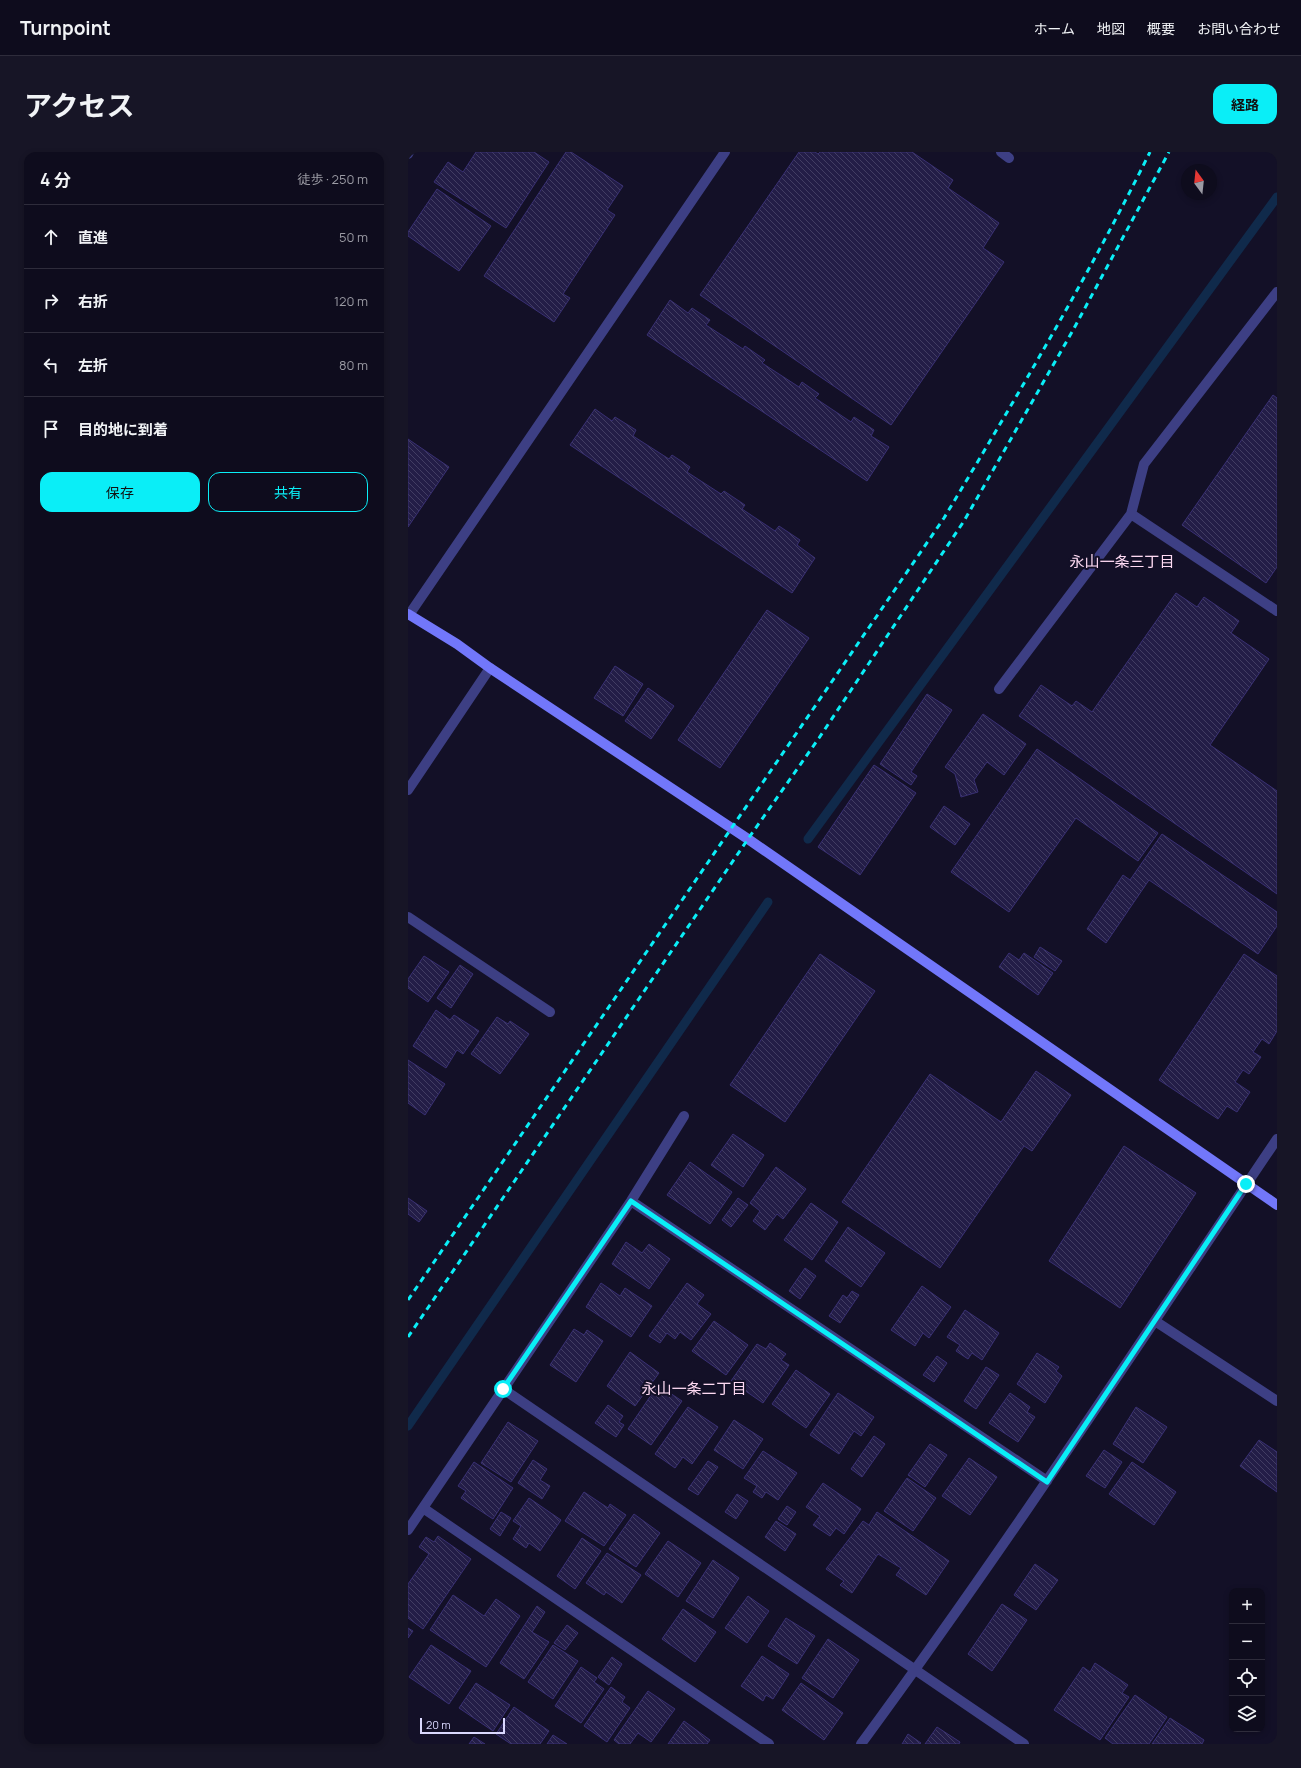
<!DOCTYPE html>
<html lang="ja">
<meta charset="utf-8">
<style>
body{margin:0;font-family:Manrope,"Noto Sans JP",sans-serif;background:#171526;color:#f1f3f6}
.controls{position:absolute;right:12px;bottom:12px;display:grid;overflow:hidden;border-radius:8px;box-shadow:0 2px 6px #0003}
.controls button{width:36px;height:36px;display:grid;place-items:center;padding:0;border:0;border-bottom:1px solid #2e2c3b;background:#0e0c1d;color:#f1f3f6;font:20px sans-serif}
.compass{position:absolute;left:773px;top:12px;width:36px;height:36px;border-radius:50%;background:#0e0c1d;box-shadow:0 2px 6px #0003;rotate:345deg}
.scale{position:absolute;left:12px;bottom:10px;width:85px;box-sizing:border-box;padding-left:4px;border:2px solid #dad8fe;border-top:0;font-size:11px;line-height:14px;white-space:nowrap;color:#dad8fe;-webkit-text-stroke:3px #131027;paint-order:stroke}
.stop{position:absolute;width:12px;height:12px;margin:-9px;border:3px solid #0aeef7;border-radius:50%;background:#fff}
.stop.end{background:#0aeef7;border-color:#fff;box-shadow:0 1px 4px #0008}
.list{margin:0;padding:0;list-style:none}
h2{display:flex;justify-content:space-between;align-items:center;height:52px;margin:0;padding:0 16px;font-size:17px}
h2 small{font-size:13px;font-weight:400;color:#9b9ba4}
.list li{display:grid;grid-template-columns:26px 1fr auto;gap:12px;align-items:center;box-sizing:border-box;height:64px;padding:0 16px;border-top:1px solid #2e2c3b}
.list b{display:block;font-size:15px;white-space:nowrap}
.list em{font-size:13px;font-style:normal;color:#9b9ba4}
.actions{display:flex;gap:8px;padding:12px 16px}
.actions a{flex:1;padding:9px 0;border:1px solid #0aeef7;border-radius:12px;text-align:center;font-size:14px;color:#0aeef7}
.actions .main{background:#0aeef7;color:#111}
.icon{flex:none;width:22px;height:22px;fill:none;stroke:currentColor;stroke-width:2;stroke-linecap:round;stroke-linejoin:round}
.map{position:relative;flex:none;width:869px;height:1592px;overflow:hidden;border-radius:12px}
header{display:flex;align-items:center;gap:24px;box-sizing:border-box;height:56px;padding:0 20px;background:#0e0c1d;border-bottom:1px solid #2e2c3b}
header strong{font-size:19px}
nav{display:flex;gap:22px;margin-inline-start:auto;font-size:14px}
.intro{display:flex;align-items:center;justify-content:space-between;box-sizing:border-box;height:96px;padding:0 24px}
h1{margin:0;font-size:28px}
.button{padding:10px 18px;border-radius:12px;background:#0aeef7;color:#111;font-size:14px;font-weight:700}
main{display:flex;gap:24px;padding:0 24px}
aside{flex:1;background:#0e0c1d;border-radius:12px;box-shadow:0 2px 6px #0003}
.map>svg:first-child{display:block}
.lines{fill:none;stroke-linecap:round;stroke-linejoin:round}
.stream{stroke:#102a4b;stroke-width:9}
.building{fill:url(#building-back-hatch);stroke:#393073}
.street{stroke:#3d3f84;stroke-width:10}
.secondary{stroke:#7277fa;stroke-width:10}
.rail{stroke:#0aeef7;stroke-width:3;stroke-dasharray:6 5;stroke-linecap:butt}
.route{stroke:#0aeef7;stroke-width:5}
.labels{text-anchor:middle;stroke-width:4;stroke-linejoin:round;paint-order:stroke}
.neighbourhood-label{font-size:15px;fill:#fedaf3;stroke:#131027}
</style>
<header>
<strong>Turnpoint</strong>
<nav><a>ホーム</a><a>地図</a><a>概要</a><a>お問い合わせ</a></nav>
</header>
<div class="intro"><h1>アクセス</h1><a class="button">経路</a></div>
<main>
<aside>
<h2>4 分<small>徒歩 · 250 m</small></h2>
<ul class="list">
<li><svg class="icon" aria-label="ahead" viewBox="0 0 24 24"><path d="M12 20V5M6 11l6-6 6 6"/></svg><div><b>直進</b></div><em>50 m</em></li>
<li><svg class="icon" aria-label="right" viewBox="0 0 24 24"><path d="M7 20v-9h11M14 6l5 5-5 5"/></svg><div><b>右折</b></div><em>120 m</em></li>
<li><svg class="icon" aria-label="left" viewBox="0 0 24 24"><path d="M17 20v-9H6M10 6l-5 5 5 5"/></svg><div><b>左折</b></div><em>80 m</em></li>
<li><svg class="icon" aria-label="arrive" viewBox="0 0 24 24"><path d="M6 21V4h12l-3 4 3 4H6"/></svg><div><b>目的地に到着</b></div></li>
</ul>
<div class="actions"><a class="main">保存</a><a>共有</a></div>
</aside>
<div class="map">
<svg width="869" height="1592" viewBox="0 0 869 1592">
<defs>
<pattern id="building-back-hatch" width="6" height="6" patternUnits="userSpaceOnUse"><rect width="6" height="6" fill="#231d47"/><path d="M-1 5l2 2M0 0l6 6M5-1l2 2" fill="none" stroke="#423d63"/></pattern>
</defs>
<rect width="100%" height="100%" fill="#131027"/>
<g class="lines">
<path class="stream" d="M400 687 869 45
M0 1274 360 750"/>
</g>
<path class="building" d="M68 0H126L141 10 98 76 26 30 40 10 55 20Z
M158 0H163L215 34 199 58 207 63 155 142 162 146 146 170 76 124Z
M391 0H407L410 2 412 0H504L545 28 540 36 591 71 575 96 596 110 483 273 292 143Z
M29 37 83 74 51 119 0 84V80Z
M262 148 280 161 284 156 302 168 298 173 335 197 337 194 357 208 354 211 391 235 394 230 411 242 407 246 443 270 446 265 466 278 463 284 481 295 459 329 239 183Z
M865 243 869 246V415L858 431 774 373Z
M187 257 204 269 207 265 228 278 225 284 261 307 264 303 282 315 279 320 313 342 316 339 337 353 334 357 367 379 371 374 392 388 389 393 407 406 384 441 162 293Z
M0 287 41 315 0 375Z
M768 441 789 455 796 445 831 469 823 481 861 507 802 593 869 639V742L611 564 633 533 664 554 668 549 684 560Z
M359 458 401 486 312 616 270 588Z
M207 514 235 532 215 564 186 546Z
M240 536 266 554 243 587 217 569Z
M519 542 544 558 503 620 509 624 503 633 472 612Z
M575 562 618 592 596 623 579 610 566 628 570 640 553 645 547 622 537 615Z
M629 597 750 681 730 709 668 666 601 760 543 720Z
M466 613 508 641 452 723 410 695Z
M536 654 562 672 547 693 522 675Z
M754 682 869 760V774L850 802 741 728 698 791 679 777 715 723 722 728Z
M632 795 654 809 647 819 626 805Z
M601 801 611 808 616 801 645 821 630 843 591 815Z
M412 802 467 839 377 970 322 933Z
M836 802 869 824V879L861 892 854 887 845 900 853 905 841 922 835 918 827 930 842 940 829 960 819 954 810 967 751 928Z
M16 804 41 820 20 850 0 836V827Z
M52 813 65 822 43 856 29 846Z
M28 858 42 868 46 863 71 879 55 902 49 898 38 916 5 894Z
M89 865 100 872 102 869 121 882 92 922 63 902Z
M0 908 37 932 17 963 0 951Z
M628 919 663 943 624 999 616 994 532 1116 434 1050 522 922 593 970Z
M325 982 356 1003 335 1035 303 1013Z
M716 994 788 1041 712 1156 641 1109Z
M282 1010 324 1040 302 1072 259 1043Z
M368 1015 398 1037 375 1067 369 1062 357 1078 345 1069 352 1059 342 1051Z
M0 1046 19 1059 11 1070 0 1062Z
M330 1046 340 1053 323 1075 314 1068Z
M403 1051 430 1070 404 1108 376 1088Z
M440 1075 477 1101 453 1135 417 1109Z
M218 1090 234 1101 241 1092 262 1107 241 1137 204 1112Z
M397 1116 408 1124 392 1147 381 1139Z
M193 1131 212 1144 217 1136 244 1154 223 1185 178 1155Z
M279 1131 296 1143 289 1152 303 1162 283 1188 272 1180 267 1187 259 1181 252 1191 241 1184Z
M514 1134 543 1155 521 1186 515 1181 507 1194 483 1178Z
M444 1139 451 1143 432 1171 421 1164 435 1143 439 1146Z
M557 1158 591 1181 574 1208 564 1201 560 1207 548 1199 552 1193 539 1185Z
M306 1169 340 1193 318 1223 284 1199Z
M166 1177 176 1183 179 1178 195 1189 168 1230 142 1213Z
M362 1191 378 1202 373 1208 381 1213 355 1251 323 1229 349 1192 358 1197Z
M222 1200 251 1221 227 1254 199 1234Z
M629 1201 651 1215 648 1219 654 1224 637 1251 609 1232Z
M529 1204 539 1211 526 1230 515 1223Z
M578 1215 591 1223 568 1257 556 1249Z
M388 1218 422 1242 398 1276 364 1252Z
M250 1233 274 1249 243 1293 220 1277Z
M430 1241 466 1265 453 1284 446 1279 431 1302 402 1283Z
M602 1241 622 1255 619 1260 627 1265 610 1290 581 1271Z
M200 1253 215 1264 211 1270 216 1273 208 1285 187 1271Z
M280 1255 310 1275 284 1312 275 1305 267 1316 247 1302Z
M728 1255 759 1275 735 1311 705 1292Z
M326 1268 355 1287 335 1317 306 1298Z
M100 1270 130 1289 103 1330 73 1311Z
M466 1284 477 1292 454 1325 443 1317Z
M851 1288 869 1300V1340L832 1314Z
M522 1292 539 1303 517 1335 500 1323Z
M696 1298 714 1310 697 1336 678 1324Z
M355 1299 389 1321 370 1348 358 1340 354 1346 345 1340 349 1334 336 1326Z
M561 1306 589 1325 562 1363 534 1344Z
M125 1308 139 1317 132 1328 142 1334 134 1347 110 1331Z
M300 1309 310 1315 290 1343 280 1337Z
M66 1310 105 1336 85 1367 53 1346 58 1339 50 1334Z
M724 1310 768 1340 746 1373 701 1342Z
M499 1326 528 1346 505 1379 476 1359Z
M415 1331 453 1357 436 1382 428 1376 422 1384 405 1373 412 1364 398 1355Z
M176 1340 200 1356 202 1352 218 1363 196 1394 157 1369Z
M329 1342 340 1349 328 1367 317 1360Z
M121 1346 153 1368 132 1399 121 1391 118 1396 105 1387 113 1374 105 1369Z
M379 1354 388 1360 379 1373 370 1367Z
M93 1360 103 1366 92 1384 82 1377Z
M469 1360 541 1409 518 1443 488 1423 493 1416 470 1402 444 1441 432 1433 436 1429 418 1417 455 1369 461 1373Z
M226 1362 252 1381 228 1415 201 1397Z
M368 1369 388 1382 377 1399 357 1385Z
M30 1384 63 1407 15 1477 0 1466V1432L21 1402 11 1395 18 1385 26 1390Z
M174 1386 193 1399 167 1437 149 1424Z
M260 1389 293 1411 270 1445 237 1422Z
M199 1401 233 1423 214 1451 198 1440 196 1443 178 1431Z
M305 1408 331 1426 305 1466 278 1449Z
M627 1412 650 1428 628 1458 606 1443Z
M45 1443 76 1464 88 1447 112 1464 78 1515 22 1478Z
M340 1444 361 1459 339 1491 317 1476Z
M594 1452 619 1468 584 1519 560 1502Z
M129 1454 137 1460 124 1480 141 1490 116 1527 92 1511Z
M275 1457 308 1480 287 1510 254 1487Z
M378 1466 407 1484 389 1512 360 1494Z
M159 1473 170 1481 157 1498 146 1491Z
M0 1476 5 1479 0 1486Z
M420 1487 451 1508 425 1546 394 1526Z
M23 1493 63 1519 41 1552 1 1525Z
M145 1493 170 1509 145 1547 120 1530Z
M354 1504 381 1522 365 1547 358 1543 355 1549 333 1534Z
M204 1505 214 1512 201 1533 190 1525Z
M687 1511 720 1533 714 1541 721 1545 692 1588 646 1558 675 1515 682 1520Z
M173 1515 189 1526 186 1530 196 1537 173 1571 147 1554Z
M68 1531 102 1553 85 1579 51 1556Z
M393 1531 435 1561 416 1588 374 1558Z
M203 1535 217 1545 214 1550 222 1556 199 1590 176 1574Z
M240 1539 267 1557 243 1590 230 1581 222 1592H211L206 1588Z
M727 1543 759 1565 741 1592H705L697 1586Z
M106 1555 141 1579 132 1592H103L88 1582Z
M762 1566 796 1588 794 1592H744Z
M276 1569 302 1588 299 1592H260Z
M529 1575 552 1590 551 1592H517Z
M500 1582 513 1591 512 1592H494Z
M145 1583 159 1592H139Z
M66 1585 77 1592H61Z"/>
<g class="lines">
<path class="street" d="M593 0 601 6
M0 2 1 0
M723 362 736 312 869 140
M1 463 317 0
M591 537 723 362 869 459
M0 638 82 516
M0 765 142 860
M223 1049 639 1329
M747 1169 869 1249
M95 1237 616 1592
M15 1356 361 1592
M0 1378 223 1049 276 964
M453 1592C598 1395 732 1190 869 987"/>
<path class="secondary" d="M0 462 49 492 82 516 340 687 869 1053"/>
<path class="rail" d="M0 1148 536 366C608 246 680 125 742 0
M0 1185 340 687 411 586 556 369 664 180 761 0"/>
</g>
<g class="lines">
<path class="route" d="M95 1237 223 1049 639 1330 838 1032"/>
</g>
<g class="labels">
<g class="neighbourhood-label">
<text x="714" y="415">永山一条三丁目</text>
<text x="286" y="1242">永山一条二丁目</text>
</g>
</g>
</svg>
<div class="controls">
<button>+</button>
<button>−</button>
<button><svg class="icon" aria-label="locate" viewBox="0 0 24 24"><circle cx="12" cy="12" r="6"/><path d="M12 2v4M12 18v4M2 12h4M18 12h4"/></svg></button>
<button><svg class="icon" aria-label="layers" viewBox="0 0 24 24"><path d="M12 4l9 5-9 5-9-5zM3 14l9 5 9-5"/></svg></button>
</div>
<svg class="compass" viewBox="-18 -18 36 36"><path d="M0-13l5 13h-10z" fill="#e53935"/><path d="M0 13l5-13h-10z" fill="#9b9ba4"/></svg>
<div class="scale">20 m</div>
<div class="stop" style="left:95px;top:1237px"></div>
<div class="stop end" style="left:838px;top:1032px"></div>
</div>
</main>
